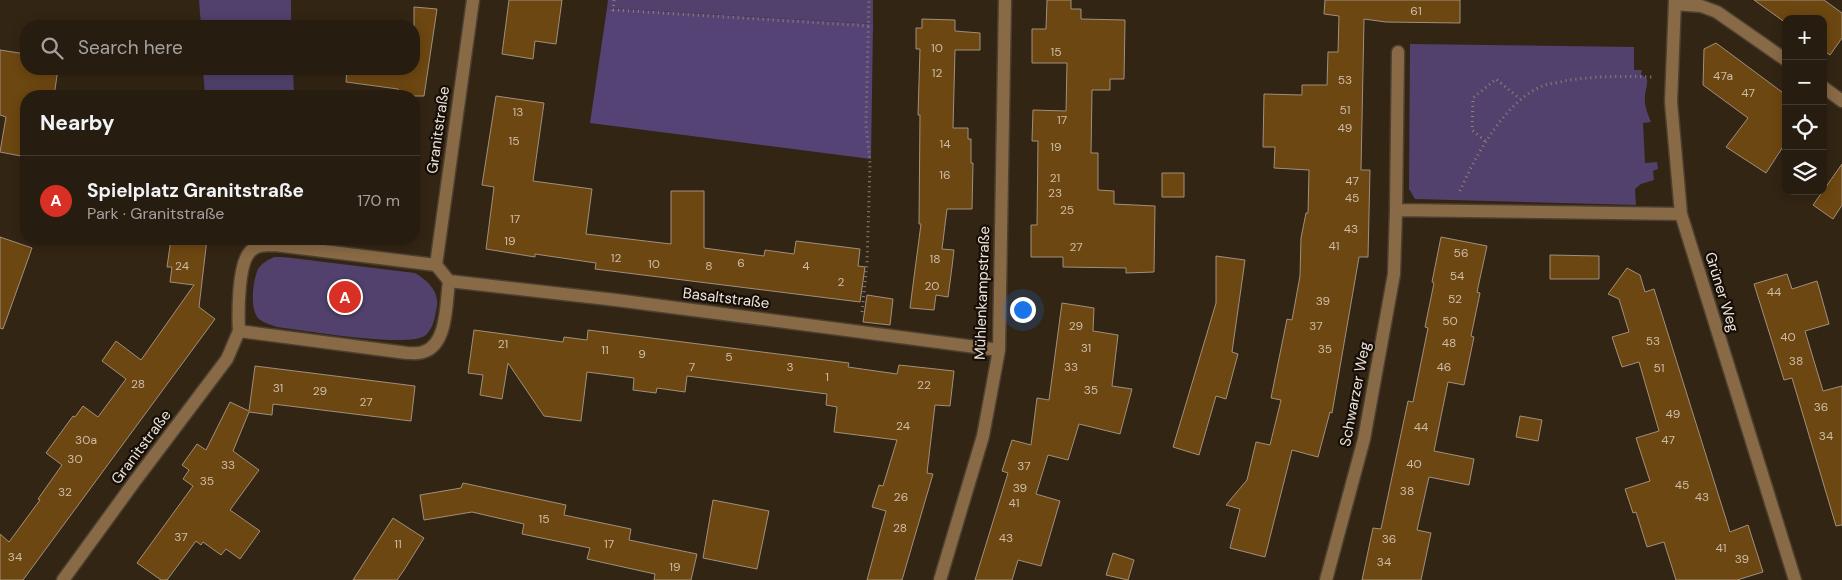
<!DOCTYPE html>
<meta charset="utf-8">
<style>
body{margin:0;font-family:"DM Sans",sans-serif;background:#2e2518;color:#f1f3f6}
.controls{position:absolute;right:15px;top:15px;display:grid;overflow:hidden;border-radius:10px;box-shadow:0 2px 12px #0003}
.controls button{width:45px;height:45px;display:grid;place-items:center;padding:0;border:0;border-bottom:1px solid #423a2f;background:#261c0f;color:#f1f3f6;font:25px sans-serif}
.you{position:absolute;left:1022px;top:309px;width:18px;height:18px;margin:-12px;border:4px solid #fff;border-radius:50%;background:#1a73e8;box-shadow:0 0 0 8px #1a73e833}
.badge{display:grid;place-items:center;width:32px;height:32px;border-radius:50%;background:#d93025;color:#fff;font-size:16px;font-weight:700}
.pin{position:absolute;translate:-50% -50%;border:2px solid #fff;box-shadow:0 1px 5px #0006}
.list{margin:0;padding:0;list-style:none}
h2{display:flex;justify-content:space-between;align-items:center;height:65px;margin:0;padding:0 20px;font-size:21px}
h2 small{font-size:16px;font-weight:400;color:#a4a19e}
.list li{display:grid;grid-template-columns:32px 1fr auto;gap:15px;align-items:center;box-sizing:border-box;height:90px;padding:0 20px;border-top:1px solid #423a2f}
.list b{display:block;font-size:19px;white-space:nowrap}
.list p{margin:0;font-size:16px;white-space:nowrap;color:#a4a19e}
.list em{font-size:16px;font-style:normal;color:#a4a19e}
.icon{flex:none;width:28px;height:28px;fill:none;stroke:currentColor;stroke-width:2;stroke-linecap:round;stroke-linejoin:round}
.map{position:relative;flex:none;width:1842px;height:580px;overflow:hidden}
.search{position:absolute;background:#261c0f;box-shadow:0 2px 12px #0003;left:20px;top:20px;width:400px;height:55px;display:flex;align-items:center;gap:12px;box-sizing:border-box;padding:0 18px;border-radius:20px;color:#a4a19e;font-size:19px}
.panel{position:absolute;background:#261c0f;box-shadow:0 2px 12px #0003;left:20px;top:90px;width:400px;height:155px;border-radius:20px}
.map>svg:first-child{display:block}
.green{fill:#51416c}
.forest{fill:#564375}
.building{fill:#6d4711;stroke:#a18f7c}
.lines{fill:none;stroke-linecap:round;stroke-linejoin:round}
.minor-casing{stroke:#4d4030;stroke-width:15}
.path{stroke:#8e8274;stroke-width:3;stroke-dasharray:1 4;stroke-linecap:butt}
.minor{stroke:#896a46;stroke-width:12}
.labels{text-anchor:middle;stroke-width:4.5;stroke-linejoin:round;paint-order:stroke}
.number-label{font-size:12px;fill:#cebda8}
.street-label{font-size:15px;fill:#eee4da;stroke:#160f08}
</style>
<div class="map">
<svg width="1842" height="580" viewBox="0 0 1842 580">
<rect width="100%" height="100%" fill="#332514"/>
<path class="green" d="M199 0H291V26H201Z
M608 0H873V24L607 8Z
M1410 44 1634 47V70H1642L1641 74 1647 79C1648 86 1645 90 1645 96 1644 106 1648 114 1651 122L1643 123 1645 163 1657 162 1658 169 1653 171 1654 180 1641 184 1635 189 1636 205 1415 199 1409 189Z
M203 69H293L294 96 205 95Z
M274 257H283L415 273C427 280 439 291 437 306 435 316 434 327 426 335 410 349 302 330 277 327 271 325 264 323 259 319 249 310 253 280 258 269 262 263 268 260 274 257Z"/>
<path class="forest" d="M607 8 873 24 871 159 590 123Z"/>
<path class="building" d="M509 0H562L556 44 535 41 533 59 502 54Z
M1047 0H1071V9H1081V19L1125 20 1124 79H1110V90H1092L1091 153H1098V190L1114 191V204L1155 206 1154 272 1126 273V268L1063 267V257H1031V225H1037L1038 141H1032L1033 110 1066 111 1067 63H1032V29H1046Z
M1325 0H1460V23L1386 22 1364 19 1361 170H1370L1368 257H1359L1332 413 1330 412 1318 457 1292 450 1265 557 1230 548 1240 509 1226 505 1247 480 1256 442 1270 445 1281 400 1271 398 1287 319 1292 320 1300 276 1301 238 1306 213H1308L1309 170 1274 168 1275 147H1263L1264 94 1302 95V85H1327L1328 52H1338L1339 16 1324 14Z
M1754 0H1824L1842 13V38L1830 55 1823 50V19H1786V23Z
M414 7 437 9 424 96H398V89L346 82 347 69H414Z
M922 19 955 20V31L980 33V50H955L953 128H968V139H971V163H973L972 209H947L942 249 954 250 952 267 948 297 936 295 934 310 910 308 921 224H919L920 115H918L920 49H916V28H922Z
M1716 43 1786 95V142L1766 173 1726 147 1748 118 1703 85 1704 49Z
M0 50 26 54V69H58L54 96H26V157L0 152 6 117 0 115Z
M496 96 544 103 533 181 592 189 586 234 671 244V191H704V248L764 256 765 250 794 254 796 241 860 249 858 266 865 267 860 302 595 269 596 263 535 254V257L486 249 494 187 482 185Z
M1842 164V205L1833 219 1813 205Z
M1162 173H1184V197H1162Z
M0 237 32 248 3 329 0 328Z
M1441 237 1487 246 1477 292 1480 293 1471 336 1474 337 1464 385 1448 382 1434 451 1474 459 1469 485 1429 477 1417 530 1431 533 1421 580H1362L1373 528 1381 529 1408 401 1413 402 1428 328 1425 327 1434 283 1432 282Z
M171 239H207L199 307 215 319 23 580H0V534L9 542 40 500 38 499 62 465 46 453 73 416 75 417 83 406 98 417 126 379 102 361 116 341 141 360 194 285 170 282 172 267H167Z
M1550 255 1599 256V279H1550Z
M1216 256 1245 260 1232 352 1238 354 1226 399 1216 396 1199 455 1173 447 1216 303Z
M1627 268 1640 275 1645 292 1654 289 1730 532 1748 525 1763 572 1737 580H1676L1664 542 1647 547 1636 512 1633 513 1625 489 1650 481 1636 438 1659 431 1639 362 1622 367 1612 337 1629 332 1619 299 1608 294Z
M1787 274 1792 289 1817 281 1829 324 1805 331 1823 391 1842 386V525L1836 526 1792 378 1784 380 1754 284Z
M867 295 893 299 890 325 863 322Z
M1062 303 1094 308 1093 331 1118 335 1112 386 1132 389 1120 434 1079 424 1068 460 1048 455 1036 494 1060 501 1041 566 1018 560 1012 580H975L1008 473 1002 471 1012 440 1031 445 1037 398 1049 400Z
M474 330 563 342 564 337 587 340 588 330 849 363 848 367 897 374 899 365 954 371 950 406 935 405 927 473 933 474 902 580H867L886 511 872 507 879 485 883 486 897 440 834 432 837 407 826 405 827 394 687 376 685 392 657 388 656 393 633 390 634 378 587 372 581 421 544 416 508 363 502 399 480 395 483 375 468 373Z
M255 366 415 386 411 421 273 404 272 415 249 412 233 451 259 470 230 510 260 531 240 559 226 549 221 555 203 542 201 545 196 541 167 580H161L137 563 193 486 183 479 189 470 182 465 197 444 206 450 230 402 249 411Z
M1520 416 1542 420 1538 441 1516 437Z
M463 483 566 505 564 515 631 529 629 540 697 554 691 580H654L655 574 587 559 590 548 522 534 524 524 472 512 424 520 420 495 461 488Z
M713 500 769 511 757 569 703 558Z
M393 518 424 538 404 570 397 580H353Z
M1113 553 1134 560 1128 580 1106 575Z"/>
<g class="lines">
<g class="minor-casing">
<path id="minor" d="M1675 0 1671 102 1681 214 1795 580
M1675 4 1701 6 1717 12 1786 60
M1823 87 1842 101
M1396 210 1681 214
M275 245 436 265 449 281C446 302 448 345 423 352 418 354 412 353 407 353L239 331C238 314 238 266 249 253 255 245 266 245 275 245Z
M436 265 473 0
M449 281 616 300 999 350
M63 580 135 481 227 359 239 331
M940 580 983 436 999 350 1005 0
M1326 580 1364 439 1394 274 1396 210 1398 52"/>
</g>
<path class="path" d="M614 0 613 10 869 26
M1485 141 1472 130 1473 98 1496 79 1520 99
M1460 191C1475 156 1507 98 1545 85 1550 83 1558 83 1564 81 1593 76 1622 76 1652 77
M862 312 867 264 870 163 866 125 869 0"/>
<use href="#minor" class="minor"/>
</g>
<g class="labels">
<g class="number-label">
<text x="1416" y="15">61</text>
<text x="937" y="52">10</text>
<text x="1056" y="56">15</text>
<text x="937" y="77">12</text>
<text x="1723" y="80">47a</text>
<text x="1345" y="84">53</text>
<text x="1748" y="97">47</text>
<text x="1345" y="114">51</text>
<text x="518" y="116">13</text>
<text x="1062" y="124">17</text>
<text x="1345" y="132">49</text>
<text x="514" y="145">15</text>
<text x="945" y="148">14</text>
<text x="1056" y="151">19</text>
<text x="945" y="179">16</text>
<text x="1055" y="182">21</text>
<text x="1352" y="185">47</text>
<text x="1055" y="197">23</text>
<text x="1352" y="202">45</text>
<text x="1067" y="214">25</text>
<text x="515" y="223">17</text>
<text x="1351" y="233">43</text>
<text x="510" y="245">19</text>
<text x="1334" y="250">41</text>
<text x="1076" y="251">27</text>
<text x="1461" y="257">56</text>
<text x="616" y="262">12</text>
<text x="935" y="263">18</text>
<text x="741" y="267">6</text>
<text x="654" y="268">10</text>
<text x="182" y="270">24</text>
<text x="709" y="270">8</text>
<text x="806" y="270">4</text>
<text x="1457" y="280">54</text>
<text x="841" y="286">2</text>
<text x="932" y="290">20</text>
<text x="1774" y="296">44</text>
<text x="1455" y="303">52</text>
<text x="1323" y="305">39</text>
<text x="1450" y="325">50</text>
<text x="1076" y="330">29</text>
<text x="1316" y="330">37</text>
<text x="1788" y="341">40</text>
<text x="1653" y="345">53</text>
<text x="1449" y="347">48</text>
<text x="503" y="348">21</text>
<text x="1086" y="352">31</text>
<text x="1325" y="353">35</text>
<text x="605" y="354">11</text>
<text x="642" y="358">9</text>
<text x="729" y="361">5</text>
<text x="1796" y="365">38</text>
<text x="692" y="371">7</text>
<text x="790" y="371">3</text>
<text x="1071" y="371">33</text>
<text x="1444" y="371">46</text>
<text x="1659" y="372">51</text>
<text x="827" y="381">1</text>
<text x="138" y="388">28</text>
<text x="924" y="389">22</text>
<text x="278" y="392">31</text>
<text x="1091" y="394">35</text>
<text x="320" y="395">29</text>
<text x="366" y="406">27</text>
<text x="1821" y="411">36</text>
<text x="1673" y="418">49</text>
<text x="903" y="430">24</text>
<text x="1421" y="431">44</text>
<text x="1826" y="440">34</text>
<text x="86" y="444">30a</text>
<text x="1668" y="444">47</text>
<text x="75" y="463">30</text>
<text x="1414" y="468">40</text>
<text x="228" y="469">33</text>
<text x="1024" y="470">37</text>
<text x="207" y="485">35</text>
<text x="1682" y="489">45</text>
<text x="1020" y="492">39</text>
<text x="1407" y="495">38</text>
<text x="65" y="496">32</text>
<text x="901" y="501">26</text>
<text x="1702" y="501">43</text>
<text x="1014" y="507">41</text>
<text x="544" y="523">15</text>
<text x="900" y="532">28</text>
<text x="181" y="541">37</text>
<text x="1006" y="542">43</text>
<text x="1389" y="543">36</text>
<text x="398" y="548">11</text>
<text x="609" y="548">17</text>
<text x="1721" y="552">41</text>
<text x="15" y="561">34</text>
<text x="1742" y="563">39</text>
<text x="1384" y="566">34</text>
<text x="675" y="571">19</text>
</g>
<g class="street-label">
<text transform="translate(438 130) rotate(-82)" y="5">Granitstraße</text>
<text transform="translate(1722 292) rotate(73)" y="5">Grüner Weg</text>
<text transform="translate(982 293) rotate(-88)" y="5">Mühlenkampstraße</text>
<text transform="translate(726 298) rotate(7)" y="5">Basaltstraße</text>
<text transform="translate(1355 394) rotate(-79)" y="5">Schwarzer Weg</text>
<text transform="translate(141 447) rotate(-53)" y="5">Granitstraße</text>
</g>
</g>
</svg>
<div class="controls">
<button>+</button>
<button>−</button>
<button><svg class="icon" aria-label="locate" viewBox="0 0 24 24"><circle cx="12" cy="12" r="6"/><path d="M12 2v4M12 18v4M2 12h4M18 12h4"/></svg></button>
<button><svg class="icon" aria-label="layers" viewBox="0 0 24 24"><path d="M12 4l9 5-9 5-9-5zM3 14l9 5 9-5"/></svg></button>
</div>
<div class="you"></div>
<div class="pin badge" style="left:345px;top:297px">A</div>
<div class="search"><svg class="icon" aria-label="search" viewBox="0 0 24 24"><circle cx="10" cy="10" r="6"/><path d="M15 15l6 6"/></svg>Search here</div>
<section class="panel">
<h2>Nearby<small></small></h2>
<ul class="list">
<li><span class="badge">A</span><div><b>Spielplatz Granitstraße</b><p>Park · Granitstraße</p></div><em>170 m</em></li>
</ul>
</section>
</div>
